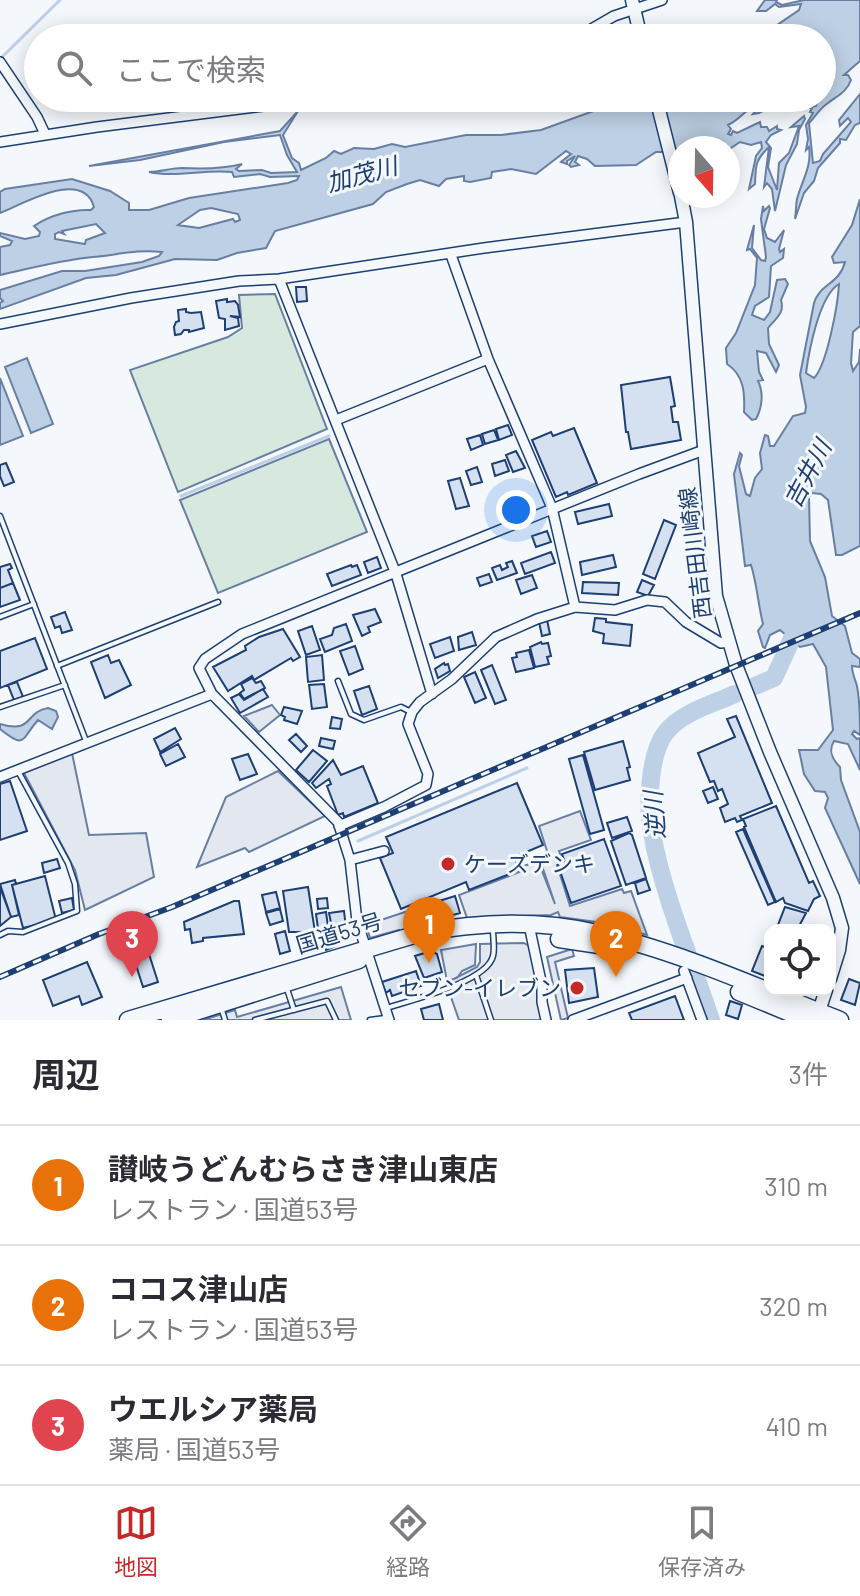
<!DOCTYPE html>
<html lang="ja">
<meta charset="utf-8">
<style>
body{margin:0;font-family:Barlow,"Noto Sans JP",sans-serif;background:#f7f7f7;color:#2b2b33}
.controls{position:absolute;right:24px;bottom:24px;display:grid;overflow:hidden;border-radius:16px;box-shadow:0 4px 20px #0003}
.controls button{width:72px;height:72px;display:grid;place-items:center;padding:0;border:0;border-bottom:2px solid #e1e1e2;background:#fff;color:#2b2b33;font:40px sans-serif}
.compass{position:absolute;left:668px;top:136px;width:72px;height:72px;border-radius:50%;background:#fff;box-shadow:0 4px 20px #0003;rotate:160deg}
.you{position:absolute;left:516px;top:510px;width:28px;height:28px;margin:-20px;border:6px solid #fff;border-radius:50%;background:#1a73e8;box-shadow:0 0 0 12px #1a73e833}
.badge{display:grid;place-items:center;width:52px;height:52px;border-radius:50%;background:#c62828;color:#fff;font-size:26px;font-weight:700}
.pin{position:absolute;translate:-50% -66px;filter:drop-shadow(0 2px 4px #0008)}
.pin::after{content:'';position:absolute;top:42px;width:28px;height:24px;background:inherit;clip-path:polygon(0 0,100% 0,50% 100%)}
.list{margin:0;padding:0;list-style:none}
h2{display:flex;justify-content:space-between;align-items:center;height:104px;margin:0;padding:0 32px;font-size:34px}
h2 small{font-size:26px;font-weight:400;color:#7c7c81}
.list li{display:grid;grid-template-columns:52px 1fr auto;gap:24px;align-items:center;box-sizing:border-box;height:120px;padding:0 32px;border-top:2px solid #e1e1e2}
.list b{display:block;font-size:30px;white-space:nowrap}
.list p{margin:0;font-size:26px;white-space:nowrap;color:#7c7c81}
.list em{font-size:26px;font-style:normal;color:#7c7c81}
.icon{flex:none;width:44px;height:44px;fill:none;stroke:currentColor;stroke-width:2;stroke-linecap:round;stroke-linejoin:round}
.map{position:relative;flex:none;width:860px;height:1020px;overflow:hidden}
.search{position:absolute;background:#fff;box-shadow:0 4px 20px #0003;left:24px;right:24px;top:24px;height:88px;display:flex;align-items:center;gap:20px;box-sizing:border-box;padding:0 28px;border-radius:44px;color:#7c7c81;font-size:30px}
.sheet{height:464px;background:#fff}
nav{display:flex;justify-content:space-around;align-items:center;box-sizing:border-box;height:112px;border-top:2px solid #e1e1e2;background:#fff;font-size:22px;color:#7c7c81}
nav a{display:grid;justify-items:center;gap:4px}
nav .on{color:#c62828}
.map>svg:first-child{display:block}
.green{fill:#d7e8df;stroke:#687fa3;stroke-width:2}
.parking{fill:#e3e8f0;stroke:#687fa3;stroke-width:2}
.water{fill:#bed0e5;stroke:#687fa3;stroke-width:2;fill-rule:evenodd}
.lines{fill:none;stroke-linecap:round;stroke-linejoin:round}
.stream{stroke:#bed0e5;stroke-width:3}
.river{stroke:#bed0e5;stroke-width:18}
.building{fill:#d5e0f0;stroke:#1d3f73;stroke-width:2}
.lane-casing{stroke:#1d3f73;stroke-width:7}
.street-casing{stroke:#1d3f73;stroke-width:12}
.secondary-casing{stroke:#1d3f73;stroke-width:15}
.highway-casing{stroke:#1d3f73;stroke-width:19}
.lane{stroke:#f4f7fb;stroke-width:4}
.street{stroke:#f4f7fb;stroke-width:9}
.secondary{stroke:#f4f7fb;stroke-width:12}
.highway{stroke:#f4f7fb;stroke-width:16}
.rail-casing{stroke:#1d3f73;stroke-width:6}
.rail{stroke:#f4f7fb;stroke-width:3;stroke-dasharray:9;stroke-linecap:butt}
.poi-dot{fill:#c62828;stroke:#f4f7fb;stroke-width:3}
.labels{text-anchor:middle;stroke-width:6;stroke-linejoin:round;paint-order:stroke}
.street-label{font-size:22px;fill:#1d3f73;stroke:#f4f7fb}
.poi-label{font-size:22px;fill:#1d3f73;stroke:#f4f7fb;text-anchor:start}
.water-label{font-size:24px;font-style:italic;fill:#1d3f73;stroke:#f4f7fb}
</style>
<div class="map">
<svg width="860" height="1020" viewBox="0 0 860 1020">
<rect width="100%" height="100%" fill="#f4f7fb"/>
<path class="green" d="M275 294 327 429 178 492 130 370 228 337 242 328 239 295Z
M329 439 367 532 218 593 180 500Z"/>
<path class="parking" d="M272 705 280 715 259 732 244 716Z
M72 753 89 835 146 833 154 877 85 910 75 870 24 773Z
M278 771 325 816 249 852 245 848 197 867 226 797Z
M580 811 591 840 559 851 563 862 557 865 570 906 622 889 624 893 631 891 647 935 604 923 560 917 558 912 551 915 467 918 459 895 522 871 521 867 538 861 555 904 539 857 548 854 539 826Z
M420 907 424 919 420 928 402 934 399 930 370 938 366 925Z
M524 943 529 946 539 984 542 1020H459L446 983 477 967 480 962V944Z
M476 944 475 965 462 971 457 978 447 981 441 950Z
M572 949 574 956 555 962 568 1018 561 1020 547 957Z
M341 987 351 1020H203L235 1010 237 1017Z"/>
<path class="water" d="M765 0H777L776 2 782 5 804 0H860V61L844 75H848L851 80C847 92 837 96 828 103 820 108 815 117 809 123L813 163 820 161 823 154 851 122 848 118 840 126 839 120 860 94V123L855 125 846 140 840 139V143L818 168 814 181 804 193 795 219C796 212 796 204 797 199 802 180 812 167 809 147L806 150 808 139 806 125 813 113 810 112 812 108H809L816 106 819 98 824 95 822 92 828 90 822 84V38H758L799 10 801 4 779 7 775 4 766 11H757Z
M654 98H778L779 102 759 113 753 114 762 104V106H766L768 101C750 101 744 118 728 125L731 129 728 134 731 135 733 131 737 133 760 122 761 127H767L769 131 777 126V129L781 130 771 135 766 142 771 148 768 167 777 190 779 163 789 153 799 126 791 127 804 116 805 119 799 130 797 144 786 165 775 211 772 189 767 183 764 187 769 147C754 161 756 167 755 184L749 189 756 156 762 148 761 142 751 145 740 142 728 150V148H702L699 145 695 148H680V152H656L636 165 595 166 587 159 578 156 575 162 579 165 571 167 569 165 575 156 567 161V164L561 162 571 154 566 151 536 174 511 169 492 172 491 178 470 182 464 181V176L446 179 439 186 420 180 407 184 386 192 373 204 275 231 266 248 237 253 217 260 175 259 116 275 86 278 0 309V303L3 301 0 298V290L62 271H85L142 262 159 256 162 252C138 249 116 255 93 257 62 260 31 268 0 275V247L10 245 12 241 0 236V233L25 239 39 236 40 232 34 226C50 215 73 209 91 210L94 207C83 168 23 204 0 213V192L5 189 72 179 110 191 129 203V210H149L189 198 288 183 297 180 299 176 270 177 260 174 234 177 232 172C205 169 175 178 149 172 160 172 171 168 182 168 202 169 223 169 242 164L236 169 239 171 262 170 271 173 297 172 287 155 280 135 224 142 140 160 89 166 280 131 298 111 283 135 292 158 299 163 301 170 326 158 334 151 341 154 354 148 374 149 392 144 405 147 466 135H501L541 130 610 105 634 106ZM211 208 238 214 240 220 235 222 233 219 199 228 178 225 200 210ZM96 224 105 233 86 240 85 244 55 239V234L59 232 64 234 62 231Z
M860 199V326L853 332 851 363 853 371 859 362 860 349V546L842 555H836L828 500 821 494 812 493 809 497 810 541 825 577 832 616 845 626 852 653 860 659V667L852 666C852 673 855 679 857 686 860 701 860 720 860 735L854 731 852 734 857 739 860 738V770L848 744 834 741C828 751 832 759 840 767L841 780 860 832V884L825 808 828 798 825 792 815 791 804 774 799 750H818L833 730 826 667 813 644 800 647 780 630 770 635 765 648 763 647 758 631 763 624C758 604 757 584 751 565L745 566 734 474 740 453 742 455 739 466 746 494 750 496 755 478 762 469 760 453 765 435 768 436 770 446H774L793 416 805 413 806 407 800 375 814 303C820 283 839 285 845 262L834 263 832 257 852 225ZM839 284C838 304 827 365 814 378L806 373C809 351 819 296 839 284Z
M763 206 764 211 769 206 770 208 764 229 767 238 775 242 784 230 779 249 780 252 784 249 783 258 771 266 769 297 755 306 752 315 764 320 770 312 777 280 785 279 788 284 781 300C785 313 776 318 768 328L769 344 779 365 776 372 766 353 757 351 759 372 763 380 758 381C764 393 762 408 756 419L752 420 744 412C745 393 744 375 727 364L726 348 736 333 755 285 757 258 750 249 747 250 754 225 752 248 761 260 765 261 766 257 761 219Z
M27 358 53 424 31 433 5 367Z
M0 378 23 436 0 445Z
M48 708 56 711 58 717 52 729 38 720C21 739 26 750 0 729V724C34 734 24 712 48 708Z"/>
<g class="lines">
<path class="stream" d="M0 59 60 0
M181 496 329 436
M358 841 527 768"/>
<path class="river" d="M755 686 774 678 795 632 804 622
M711 1020C691 960 663 895 652 833 647 807 649 753 666 732 682 712 713 704 735 694"/>
</g>
<path class="building" d="M296 287H306L307 301 297 302Z
M227 299V302L235 301 238 305 240 317 230 316 238 318 239 326 225 330V319L219 318 216 301Z
M186 309V312L191 313 201 312 204 328 189 332V330H184L181 334 175 335 174 327 176 322 179 321 178 310Z
M670 377 675 406 671 407 673 422H678L681 440 631 449 628 432H626L621 385Z
M508 425 512 435 499 440 496 429Z
M574 428 597 483 568 495 567 492 556 497 532 440 551 432 553 436Z
M494 430 498 440 485 444 482 434Z
M480 435 483 445 471 450 467 439Z
M516 451 525 468 513 472 506 455Z
M505 460 509 471 495 476 492 464Z
M6 463 14 482 4 486 0 476V465Z
M477 467 482 482 471 485 466 471Z
M460 478 469 506 456 509 448 481Z
M609 504 612 516 578 524 575 512Z
M664 520 676 525 655 579 643 574Z
M547 531 551 542 536 547 532 536Z
M551 552 555 563 525 574 521 563Z
M613 555 616 567 582 575 580 562Z
M377 557 381 568 368 573 364 562Z
M512 561 517 573 497 580 492 568 500 565 502 570 508 567 506 563Z
M10 564 12 568 8 570 13 583 0 588V567Z
M351 565 352 567 357 565 361 575 332 586 327 574Z
M489 574 492 582 480 586 477 578Z
M532 575 537 588 521 594 516 580Z
M642 580 654 585 648 596 637 592Z
M583 582 619 583 618 595 582 593Z
M13 583 20 600 0 607V588Z
M375 609 381 622 368 627 370 632 362 636 353 615Z
M65 612 72 630 62 633 60 626 55 628 51 617Z
M595 618 606 619V622L632 625 630 646 603 643 604 634 593 631Z
M547 620 550 634 542 636 539 622Z
M346 624 352 641 325 652 320 639 332 635 334 628Z
M312 626 320 650 306 655 298 631Z
M283 629 300 657 293 661 291 658 254 680 252 676 228 691 213 667 246 650 245 646 259 637Z
M472 632 476 645 459 650 458 637Z
M450 637 454 651 435 658 430 644Z
M35 638 47 669 0 688V651Z
M541 642 542 644 548 643 551 656 547 657 549 664 535 667 530 647Z
M355 646 363 669 349 675 340 651Z
M529 650 534 668 516 672 512 658 517 657 516 653Z
M108 655 111 663 119 660 131 685 105 698 91 662Z
M322 655 324 680 308 682 306 657Z
M444 663 445 665 448 664 450 671 438 678 435 669Z
M492 665 506 700 495 704 481 670Z
M475 672 486 698 475 703 464 677Z
M252 678 256 683 261 681 265 688 244 699 240 693 244 690 241 684Z
M17 682 23 697 14 700 8 685Z
M324 684 327 707 312 709 309 685Z
M369 686 377 709 362 715 354 691Z
M263 689 268 697 240 713 231 698 239 694 244 700Z
M284 707 302 711 297 724 284 720 285 717 281 715Z
M736 716 772 803 740 816 742 820 737 822 735 818 725 822 720 808 728 804 722 789 718 791 714 781 710 782 698 753 735 737 727 719Z
M332 717 342 719 340 729 330 728Z
M175 728 181 739 160 752 154 739Z
M296 734 307 746 301 752 289 740Z
M321 738 335 741 333 749 319 746Z
M623 741 630 767 627 768 630 780 595 790 584 752Z
M178 744 185 757 166 766 160 754Z
M313 750 327 761 309 782 296 770Z
M248 754 257 774 240 780 232 759Z
M583 755 604 830 590 834 569 759Z
M333 760 341 775 363 766 378 803 344 817 343 813 338 815 327 786 331 784 329 779 316 788 312 783Z
M10 781 27 831 0 840V784Z
M517 783 543 845 514 857 520 870 469 890 466 882 401 909 380 858 393 853 386 837Z
M713 787 718 799 708 803 703 791Z
M776 806 809 883 813 881 820 896 814 899 808 911 785 903 783 898 776 902 744 827 746 826 743 819Z
M627 817 632 831 612 838 607 823Z
M743 829 775 902 768 905 736 832Z
M629 833 632 835 646 878 626 885 611 841Z
M604 839 621 886 571 903 558 865 565 863 562 854Z
M57 859 60 868 44 873 42 863Z
M45 876 56 920 23 928 12 885Z
M646 879 650 890 638 894 635 883Z
M15 880 16 884 12 885 19 915 11 917 0 884Z
M0 887 11 917 0 926Z
M308 887 315 932H289L283 891Z
M276 892 280 908 266 912 262 895Z
M455 896 460 913 435 920 426 917 423 906Z
M72 898 74 910 62 913 59 901Z
M327 898 328 908 318 909 317 899Z
M234 901H239L244 934 203 938V941L192 943 190 929 185 930 184 922Z
M785 907 806 913 797 930H776Z
M280 909 283 921 270 925 266 913Z
M344 911 346 928 333 933 329 913Z
M326 912 329 934 319 936 316 914Z
M285 931 290 951 280 954 275 934Z
M332 935 336 946 326 950 322 939Z
M762 946 770 949V978L752 971Z
M431 951 437 954 442 972 424 978 415 956Z
M149 954 158 982 143 987 134 959Z
M87 962 102 997 82 1005 79 996 53 1006 43 980Z
M594 968 598 997 569 1003 565 970Z
M416 971 421 986 392 996 390 990 386 993 382 982Z
M849 979 860 983 855 1005 841 1000Z
M675 996 684 1020H632L629 1013Z
M730 1001 742 1005 738 1019 726 1015Z
M439 1004 443 1020H424L421 1009Z"/>
<g class="lines">
<g class="lane-casing">
<path id="lane" d="M0 516 86 741
M0 617 34 604
M57 666 218 602
M338 681 351 714 364 720 401 707 409 711
M0 707 65 685
M0 935 8 931 23 932 77 911 75 884 68 863 18 771
M476 975 491 1020
M287 989 294 1010
M221 1007 225 1020
M387 1008C411 1000 487 982 493 956 495 949 493 938 493 930
M255 1020 327 1001 336 1020
M370 1020 385 1018"/>
</g>
<g class="street-casing">
<path id="street" d="M576 38 614 16 662 0
M0 62 37 117 45 134
M0 142 97 127 328 98
M451 255 488 359 552 508 575 607
M279 279 396 574 432 694
M0 324 131 298 239 281 279 279 484 248 686 222
M336 420 488 359
M0 777 212 694
M339 826 384 807 426 785 428 774 408 724 412 712 420 702 452 679 496 637 537 619 575 607 615 610 647 600 665 602 686 622 721 643 728 642
M350 860 384 851
M529 925 542 986V1002L546 1020
M684 971 702 1020
M389 1020 357 921 350 860 338 822 212 694 199 668 205 659 242 634 639 474 704 450
M573 1020 687 978"/>
</g>
<g class="secondary-casing">
<path id="secondary" d="M632 0 641 38
M656 98 680 193
M681 196 686 222 716 596 736 665 770 752 833 898 842 928 839 950 830 979
M816 1020 826 990"/>
</g>
<g class="highway-casing">
<path id="highway" d="M559 939 619 948
M739 992 807 1020
M128 1020 421 933C478 922 540 920 597 933 676 950 764 990 840 1020
M170 1020 359 960"/>
</g>
<use href="#lane" class="lane"/>
<use href="#street" class="street"/>
<use href="#secondary" class="secondary"/>
<use href="#highway" class="highway"/>
<g class="rail-casing">
<path id="rail" d="M0 977 99 934 172 907 860 613"/>
</g>
<use href="#rail" class="rail"/>
</g>
<g class="poi-dot">
<circle cx="448" cy="864" r="8"/>
<circle cx="577" cy="988" r="8"/>
</g>
<g class="labels">
<g class="street-label">
<text transform="translate(695 553) rotate(-97)" y="8">西吉田川崎線</text>
<text transform="translate(339 933) rotate(-17)" y="8">国道53号</text>
</g>
<g class="poi-label">
<text x="464" y="872">ケーズデンキ</text>
<text x="561" y="996" text-anchor="end">セブン-イレブン</text>
</g>
<g class="water-label">
<text transform="translate(362 175) rotate(-15)" y="8">加茂川</text>
<text transform="translate(808 474) rotate(-62)" y="8">吉井川</text>
<text transform="translate(655 815) rotate(-94)" y="8">逆川</text>
</g>
</g>
</svg>
<div class="controls">
<button><svg class="icon" aria-label="locate" viewBox="0 0 24 24"><circle cx="12" cy="12" r="6"/><path d="M12 2v4M12 18v4M2 12h4M18 12h4"/></svg></button>
</div>
<svg class="compass" viewBox="-18 -18 36 36"><path d="M0-13l5 13h-10z" fill="#e53935"/><path d="M0 13l5-13h-10z" fill="#7c7c81"/></svg>
<div class="you"></div>
<div class="pin badge" style="left:429px;top:963px;background:#e8710a">1</div>
<div class="pin badge" style="left:616px;top:977px;background:#e8710a">2</div>
<div class="pin badge" style="left:132px;top:977px;background:#e0444e">3</div>
<div class="search"><svg class="icon" aria-label="search" viewBox="0 0 24 24"><circle cx="10" cy="10" r="6"/><path d="M15 15l6 6"/></svg>ここで検索</div>
</div>
<section class="sheet">
<h2>周辺<small>3件</small></h2>
<ul class="list">
<li><span class="badge" style="background:#e8710a">1</span><div><b>讃岐うどんむらさき津山東店</b><p>レストラン · 国道53号</p></div><em>310 m</em></li>
<li><span class="badge" style="background:#e8710a">2</span><div><b>ココス津山店</b><p>レストラン · 国道53号</p></div><em>320 m</em></li>
<li><span class="badge" style="background:#e0444e">3</span><div><b>ウエルシア薬局</b><p>薬局 · 国道53号</p></div><em>410 m</em></li>
</ul>
</section>
<nav>
<a class="on"><svg class="icon" aria-label="map" viewBox="0 0 24 24"><path d="M3 6l6-2 6 2 6-2v14l-6 2-6-2-6 2zM9 4v14M15 6v14"/></svg>地図</a>
<a><svg class="icon" aria-label="directions" viewBox="0 0 24 24"><path d="M12 3l9 9-9 9-9-9zM9 14v-3h6M13 9l2 2-2 2"/></svg>経路</a>
<a><svg class="icon" aria-label="saved" viewBox="0 0 24 24"><path d="M7 4h10v16l-5-4-5 4z"/></svg>保存済み</a>
</nav>
